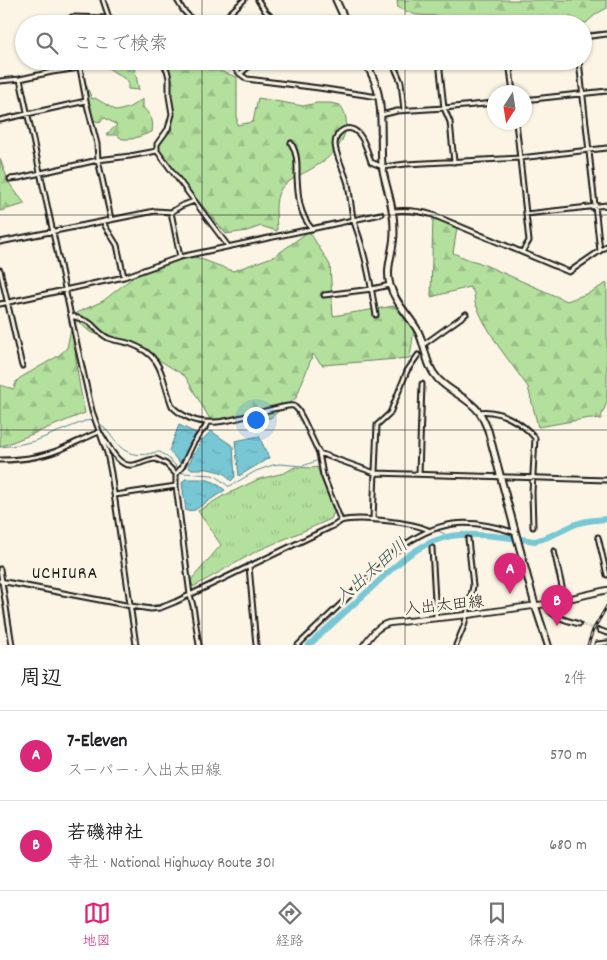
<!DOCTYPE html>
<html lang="ja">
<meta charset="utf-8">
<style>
body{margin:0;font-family:Dekko,"Klee One",sans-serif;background:#f2f2f2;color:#202124}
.compass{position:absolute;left:487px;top:85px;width:45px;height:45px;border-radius:50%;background:#fff;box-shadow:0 1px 4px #0004;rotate:192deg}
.you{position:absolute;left:255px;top:419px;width:18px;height:18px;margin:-12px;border:4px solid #fff;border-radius:50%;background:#1a73e8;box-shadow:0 0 0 8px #1a73e833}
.badge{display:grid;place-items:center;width:32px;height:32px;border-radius:50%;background:#db2777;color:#fff;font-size:16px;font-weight:700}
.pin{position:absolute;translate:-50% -41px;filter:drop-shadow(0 1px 2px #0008)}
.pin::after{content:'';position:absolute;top:26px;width:18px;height:15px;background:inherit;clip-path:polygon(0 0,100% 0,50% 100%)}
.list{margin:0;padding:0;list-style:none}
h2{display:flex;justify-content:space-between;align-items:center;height:65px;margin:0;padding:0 20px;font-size:21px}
h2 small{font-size:16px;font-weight:400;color:#757577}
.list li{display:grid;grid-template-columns:32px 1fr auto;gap:15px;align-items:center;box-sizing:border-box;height:90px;padding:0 20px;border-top:1px solid #e0e0e0}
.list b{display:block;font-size:19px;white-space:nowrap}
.list p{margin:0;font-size:16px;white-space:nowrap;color:#757577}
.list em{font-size:16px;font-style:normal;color:#757577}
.icon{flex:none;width:28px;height:28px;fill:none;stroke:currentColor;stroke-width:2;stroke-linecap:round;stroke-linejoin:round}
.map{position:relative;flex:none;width:607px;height:645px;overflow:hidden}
.search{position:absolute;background:#fff;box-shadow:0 1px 4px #0004;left:15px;right:15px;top:15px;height:55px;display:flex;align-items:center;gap:12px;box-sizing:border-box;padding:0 18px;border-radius:28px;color:#757577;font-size:19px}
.sheet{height:245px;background:#fff}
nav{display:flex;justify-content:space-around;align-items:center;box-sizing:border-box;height:70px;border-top:1px solid #e0e0e0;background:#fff;font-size:14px;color:#757577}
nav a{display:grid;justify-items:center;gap:2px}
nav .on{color:#db2777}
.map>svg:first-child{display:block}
.grass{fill:url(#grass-tufts);stroke:#687e5d}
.forest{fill:url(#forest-firs);stroke:#687e5d}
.water{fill:url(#water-ripples);stroke:#53838b}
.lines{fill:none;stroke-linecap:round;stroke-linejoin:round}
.stream{stroke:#53838b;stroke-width:1}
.river{stroke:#78c7d5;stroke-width:6}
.minor-tunnel{stroke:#dad4c7;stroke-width:3;stroke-dasharray:3 1.5;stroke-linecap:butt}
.minor-casing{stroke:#1c1c1c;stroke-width:7}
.secondary-casing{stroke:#1c1c1c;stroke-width:8}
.trunk-casing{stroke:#1c1c1c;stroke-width:9}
.minor{stroke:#fcf5e5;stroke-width:3}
.secondary{stroke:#fcf5e5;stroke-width:4.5}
.trunk{stroke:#fcf5e5;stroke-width:5}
.rail-casing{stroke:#1c1c1c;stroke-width:3}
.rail{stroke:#fcf5e5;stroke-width:1;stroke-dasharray:4;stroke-linecap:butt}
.grid{fill:none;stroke:#1c1c1c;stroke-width:1;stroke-opacity:0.55}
.labels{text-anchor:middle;stroke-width:5;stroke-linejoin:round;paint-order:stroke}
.street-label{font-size:16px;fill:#1c1c1c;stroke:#fcf5e5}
.water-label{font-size:18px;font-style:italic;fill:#3c585d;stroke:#fcf5e5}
.neighbourhood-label{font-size:18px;letter-spacing:1px;fill:#1c1c1c;stroke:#fcf5e5}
</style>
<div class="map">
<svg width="607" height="645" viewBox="0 0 607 645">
<defs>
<pattern id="grass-tufts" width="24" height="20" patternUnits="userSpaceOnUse" patternTransform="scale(1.25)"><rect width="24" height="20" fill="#b4e09e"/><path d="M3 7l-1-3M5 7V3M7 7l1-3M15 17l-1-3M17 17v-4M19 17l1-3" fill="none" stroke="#9ac088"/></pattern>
<pattern id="forest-firs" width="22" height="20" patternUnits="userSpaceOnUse" patternTransform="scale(1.25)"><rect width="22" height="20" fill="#b4e09e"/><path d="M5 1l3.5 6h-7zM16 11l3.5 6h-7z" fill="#9ac088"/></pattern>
<pattern id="water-ripples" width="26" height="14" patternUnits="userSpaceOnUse" patternTransform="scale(1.25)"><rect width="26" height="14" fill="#78c7d5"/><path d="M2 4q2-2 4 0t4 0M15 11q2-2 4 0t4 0" fill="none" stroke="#67aab6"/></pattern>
</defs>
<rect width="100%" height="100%" fill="#fcf5e5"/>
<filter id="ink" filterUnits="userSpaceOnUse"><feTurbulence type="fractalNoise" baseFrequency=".02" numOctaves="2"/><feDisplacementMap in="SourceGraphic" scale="10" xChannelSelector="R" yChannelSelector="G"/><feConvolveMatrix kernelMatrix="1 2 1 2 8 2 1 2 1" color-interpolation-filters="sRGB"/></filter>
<g filter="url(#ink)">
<path class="grass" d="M295 467 312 468 317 467 334 512 331 519 257 551 193 587 191 580 221 545 198 511 223 496 259 479 284 473Z"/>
<path class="forest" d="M397 0H607V8L596 14 586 23 545 17 516 18 497 15 453 17 416 15 398 8Z
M99 61H133L139 90 128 89V81L105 66Z
M162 61H190L237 77V125L253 122 258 98 303 106 317 103H330L340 105C345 111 347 119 346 127 343 151 320 165 300 175 294 179 285 182 281 189 273 200 277 218 277 231L261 226 247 231 226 234 157 151 171 119 167 72Z
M82 75 92 99 95 98 117 111 128 108 143 99V107C151 117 154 119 152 132L132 139H122L117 135H106L117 125 105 118 99 122 90 119Z
M0 159 9 183 25 204 0 211Z
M433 215 458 222 453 253 470 260 478 262 567 301 589 293 607 283V402L601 417V419L590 418 538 427 528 387 499 347 484 322 475 303 474 293 470 287 431 297Z
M309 231 330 265 333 316 394 306 414 329 410 358 322 365 313 354 296 398 270 418 211 421 185 376 141 349 90 332 76 320C72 352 79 382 85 413L0 447V385L14 389 16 382 20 378 58 356 67 348 74 314 103 301 147 266 193 256 233 271 275 256Z"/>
<path class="water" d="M179 425 196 433 180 463 169 451Z
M211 431 233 446 235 477 231 481 224 473 208 469H190L188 465 202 440Z
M259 436 269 458 239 476 235 441Z
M185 479H205L214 482 225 490 195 510 186 511 182 483Z"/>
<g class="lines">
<path class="stream" d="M260 0 268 10 283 24
M583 33 607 31
M97 422C110 429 115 447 128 452 134 455 142 455 148 454 154 453 158 450 163 454 171 459 176 467 183 473L212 475 217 477 228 486H230L256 471 273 465 279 464 303 466 316 461
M0 447 17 445 35 441 85 421 94 420
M424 527 432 528
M436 530 445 534 448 537
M3 579 139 605C150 606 159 605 170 602L244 565 327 527 334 523 341 517 368 518"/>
<path class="river" d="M309 645C328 628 347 610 366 593 391 570 416 542 451 536 475 532 510 538 535 541 550 538 562 530 576 524 586 520 596 520 607 519"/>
<path class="minor-tunnel" d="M579 624 599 630"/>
<g class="minor-casing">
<path id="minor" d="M103 0 109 18 107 24
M177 0 183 10 196 24
M258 0 265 11 279 24
M72 17 109 18 117 24
M218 24 244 0
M583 37 607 34
M161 61 167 70 169 78V96L172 114 168 129 157 144V151L228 246
M228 61 240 74 247 79 319 88 378 97
M346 61 353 64 369 61
M392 61 401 82 404 110
M439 61 444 108 450 122 454 162
M509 61 513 92
M579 61 600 251
M80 68 85 61
M240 74 255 61
M20 79 78 349 92 411 107 453 111 473 136 645
M0 81 20 79 52 72 80 68 86 101 97 144 98 160 111 219
M524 100 607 91
M381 115 397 111 444 108 494 103
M0 120 86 101
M516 122 529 241 522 252
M291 143C298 154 297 165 297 177 298 196 299 214 312 229
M10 179 19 178 98 160 130 156 157 151
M393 211C406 210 420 211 433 215L569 272 607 246
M171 212 180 257
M526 214 607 205
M104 221 105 226 117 245 124 277
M0 242 155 211 171 212 181 206 194 201
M0 270 22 366
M324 295 372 289 390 285
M0 304 124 277 180 257 381 214
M376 315C372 293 369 272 363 251 361 240 356 229 353 218 351 207 350 195 348 184 345 172 335 154 335 144 336 130 349 123 359 134 365 141 368 153 371 162L383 167 406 164 520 158 607 148
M72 316C78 318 85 320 90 323 96 328 100 334 108 338 115 341 123 341 131 344 164 356 161 377 172 406 176 411 181 414 187 417 214 431 250 413 278 408 284 407 289 405 294 406L298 410 304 421 319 453 323 475 341 521C358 516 412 522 428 530
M423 345 466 314
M479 412C499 409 523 423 535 438L532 492 533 527
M101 434C108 444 118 468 133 465 141 464 148 459 156 459L166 464 176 474
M319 453 375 473 607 480
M0 460C24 460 45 457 66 447 77 442 87 437 99 432
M419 474 422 384
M115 495 176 486
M373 519 377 425 390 413 407 371 418 355
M598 537 607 575
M432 548 436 617
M554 551 565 600
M249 566 256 645
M0 569 12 645
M0 581 131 606 151 609 160 608 175 602 335 525 341 521
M546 604C550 618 567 620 579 624
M599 630 607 633
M199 645 193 606 190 595 176 486V474L182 467 193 444 201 432 205 428 207 423
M298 645 396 551C437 519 468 517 516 533
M456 645 464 626 469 606 473 586 468 539
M597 645V644L607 643"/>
</g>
<g class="secondary-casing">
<path id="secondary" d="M364 645C371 636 377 626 389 623L467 615 546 604 607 590"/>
</g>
<g class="trunk-casing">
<path id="trunk" d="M336 0 347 24
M365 61C369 68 372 75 375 82 384 108 380 138 382 165 384 180 390 195 392 210 394 217 394 225 394 233 394 250 385 268 390 285 395 303 409 315 418 331 426 347 425 365 438 379 450 392 469 398 479 412 483 417 485 424 488 430L535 605 548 645"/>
</g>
<use href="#minor" class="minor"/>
<use href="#secondary" class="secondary"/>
<use href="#trunk" class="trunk"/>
<g class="rail-casing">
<path id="rail" d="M588 645 593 630 607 606"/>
</g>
<use href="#rail" class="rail"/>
</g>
</g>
<path class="grid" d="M202 0V24M405 0V24M202 61V645M405 61V645M0 215H607M0 430H607"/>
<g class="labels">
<g class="street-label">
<text transform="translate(444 604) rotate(-6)" y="6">入出太田線</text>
</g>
<g class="water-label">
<text transform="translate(371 571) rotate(-41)" y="6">入出太田川</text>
</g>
<g class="neighbourhood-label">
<text x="65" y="578">UCHIURA</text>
</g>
</g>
</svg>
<svg class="compass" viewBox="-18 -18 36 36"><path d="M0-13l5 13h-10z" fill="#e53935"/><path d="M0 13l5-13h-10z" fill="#757577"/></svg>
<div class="you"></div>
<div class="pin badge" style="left:510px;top:594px">A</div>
<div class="pin badge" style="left:557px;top:626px">B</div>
<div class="search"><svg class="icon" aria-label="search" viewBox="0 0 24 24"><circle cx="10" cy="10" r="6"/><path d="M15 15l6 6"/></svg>ここで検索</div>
</div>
<section class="sheet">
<h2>周辺<small>2件</small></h2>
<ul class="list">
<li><span class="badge">A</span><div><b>7-Eleven</b><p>スーパー · 入出太田線</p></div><em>570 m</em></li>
<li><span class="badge">B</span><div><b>若磯神社</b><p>寺社 · National Highway Route 301</p></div><em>680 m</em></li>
</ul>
</section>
<nav>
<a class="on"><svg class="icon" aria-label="map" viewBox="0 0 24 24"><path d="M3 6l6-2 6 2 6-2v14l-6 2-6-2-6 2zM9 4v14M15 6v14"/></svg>地図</a>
<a><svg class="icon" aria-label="directions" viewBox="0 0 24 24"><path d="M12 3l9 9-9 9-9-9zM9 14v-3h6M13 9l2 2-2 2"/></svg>経路</a>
<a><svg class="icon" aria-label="saved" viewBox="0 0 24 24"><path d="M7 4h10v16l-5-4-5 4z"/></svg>保存済み</a>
</nav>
